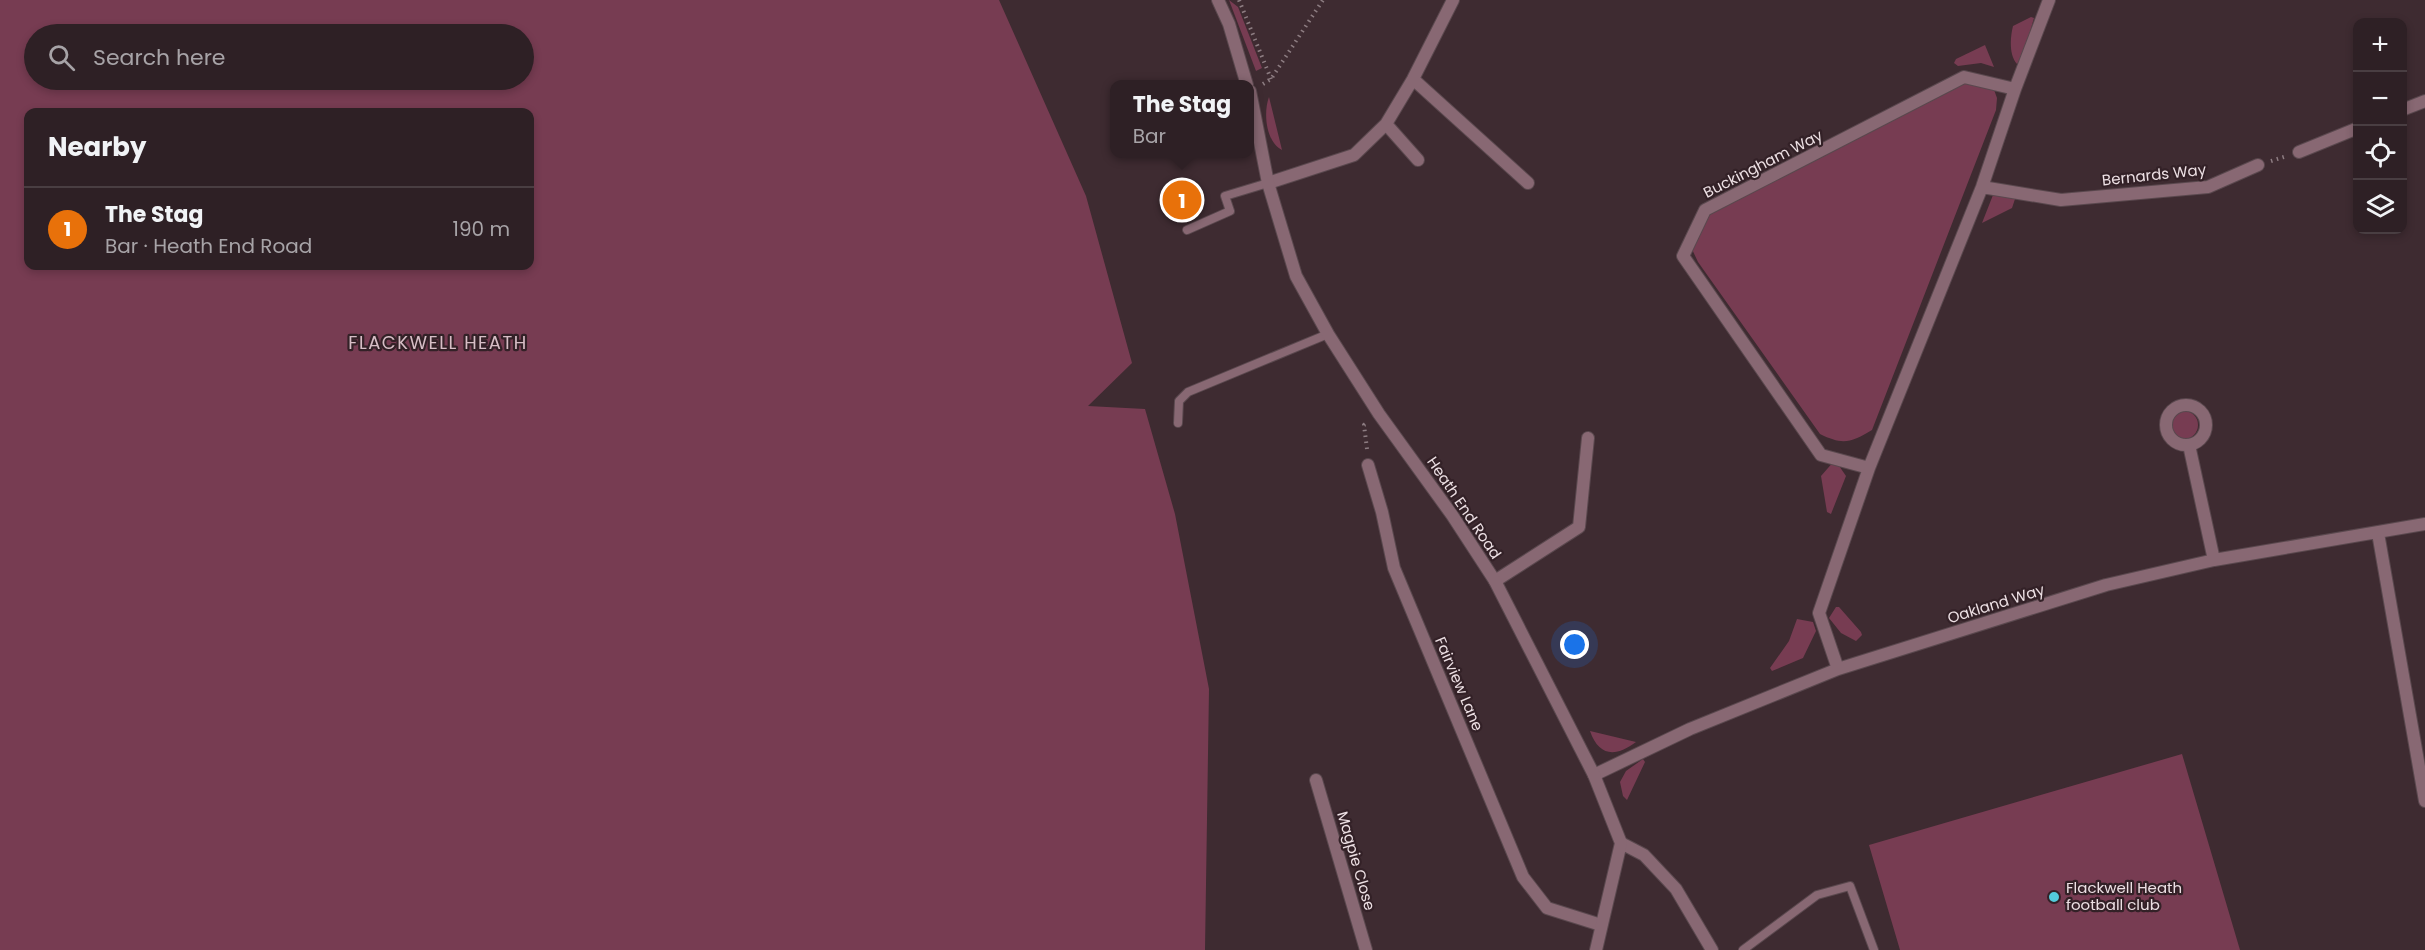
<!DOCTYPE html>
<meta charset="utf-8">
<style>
body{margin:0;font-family:Poppins,sans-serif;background:#36282d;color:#f1f3f6}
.controls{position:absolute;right:18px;top:18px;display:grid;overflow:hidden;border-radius:12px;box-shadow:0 3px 9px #0003}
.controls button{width:54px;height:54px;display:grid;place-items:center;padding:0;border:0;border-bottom:2px solid #493e42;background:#2e2025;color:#f1f3f6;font:30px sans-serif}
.you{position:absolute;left:1575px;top:645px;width:21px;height:21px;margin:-15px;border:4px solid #fff;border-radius:50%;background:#1a73e8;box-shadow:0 0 0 9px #1a73e833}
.badge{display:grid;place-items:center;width:39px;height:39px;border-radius:50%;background:#d93025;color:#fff;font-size:20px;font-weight:700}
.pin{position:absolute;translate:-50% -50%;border:3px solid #fff;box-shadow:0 2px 6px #0006}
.popup{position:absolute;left:1110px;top:80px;width:144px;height:78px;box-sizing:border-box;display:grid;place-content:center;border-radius:12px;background:#2e2025;filter:drop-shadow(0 2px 4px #0005);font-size:20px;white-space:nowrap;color:#a7a3a7}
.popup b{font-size:22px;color:#f1f3f6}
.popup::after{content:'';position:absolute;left:50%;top:100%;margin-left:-12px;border:12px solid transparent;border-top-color:#2e2025}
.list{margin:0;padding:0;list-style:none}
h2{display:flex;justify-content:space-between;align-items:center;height:78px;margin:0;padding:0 24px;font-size:26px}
h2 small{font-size:20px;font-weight:400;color:#a7a3a7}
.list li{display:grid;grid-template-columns:39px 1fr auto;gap:18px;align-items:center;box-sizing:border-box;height:84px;padding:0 24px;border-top:2px solid #493e42}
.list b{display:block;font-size:22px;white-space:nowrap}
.list p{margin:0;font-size:20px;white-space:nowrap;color:#a7a3a7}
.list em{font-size:20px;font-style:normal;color:#a7a3a7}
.icon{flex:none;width:33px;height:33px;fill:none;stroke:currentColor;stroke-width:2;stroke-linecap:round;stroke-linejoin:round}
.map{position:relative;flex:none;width:2425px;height:950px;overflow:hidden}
.search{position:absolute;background:#2e2025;box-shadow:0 3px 9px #0003;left:24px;top:24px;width:510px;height:66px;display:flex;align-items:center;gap:15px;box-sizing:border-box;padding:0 21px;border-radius:33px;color:#a7a3a7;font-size:22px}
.panel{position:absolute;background:#2e2025;box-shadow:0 3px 9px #0003;left:24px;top:108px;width:510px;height:162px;border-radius:12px}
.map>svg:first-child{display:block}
.green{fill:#773c52;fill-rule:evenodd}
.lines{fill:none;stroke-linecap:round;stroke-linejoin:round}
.service-casing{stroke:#5a484e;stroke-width:10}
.minor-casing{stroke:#5a484e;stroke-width:14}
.tertiary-casing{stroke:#5a484e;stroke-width:14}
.path{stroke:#8d7d82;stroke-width:4;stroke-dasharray:1.5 4.5;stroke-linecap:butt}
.service{stroke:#886873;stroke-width:8}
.minor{stroke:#886873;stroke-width:12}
.tertiary{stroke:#886873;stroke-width:12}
.poi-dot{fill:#53cbdb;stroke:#332127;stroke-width:2}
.labels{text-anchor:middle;stroke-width:4.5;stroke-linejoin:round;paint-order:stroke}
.street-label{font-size:15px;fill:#ede0e4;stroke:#332127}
.poi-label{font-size:15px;fill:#ede0e4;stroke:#332127;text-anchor:start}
.quarter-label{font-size:18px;letter-spacing:1.5px;fill:#d7bec6;stroke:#332127}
</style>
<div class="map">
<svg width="2425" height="950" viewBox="0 0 2425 950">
<rect width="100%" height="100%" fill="#3e2b31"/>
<path class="green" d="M0 0H999L1086 196 1132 363 1088 406 1145 409 1175 514 1209 689 1205 950H0ZM34 34H524V80H34ZM28 112H530V266H28Z
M1229 0 1238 7 1262 68 1256 71Z
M2031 17 2034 18 2023 56 2017 64C2009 55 2010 38 2013 26Z
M1985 45 1994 67 1981 63 1958 66 1954 63 1956 59Z
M1973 77 1993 87 1997 98 1996 110 1872 430C1851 443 1842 445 1820 434L1698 262 1690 245 1709 211Z
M1269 97 1282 150C1266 142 1263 113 1269 97Z
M1998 191 2016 196 2012 208 1982 223 1993 195Z
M2170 425a14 14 0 1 1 28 0a14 14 0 1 1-28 0Z
M1835 460 1846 476 1831 514 1827 512 1821 476Z
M1836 607H1839L1861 632 1862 635 1856 641 1841 633 1829 618Z
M1797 619 1813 622 1816 631 1803 658 1772 671 1770 668 1789 641Z
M1590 731 1636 742C1616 757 1599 757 1590 731Z
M2182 754 2240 950H1900L1869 845Z
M1643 759 1645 762 1627 800 1623 796 1620 782 1626 771Z"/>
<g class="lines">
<g class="service-casing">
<path id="service" d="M1187 230 1230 211 1225 196 1268 183
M1178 423 1179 401 1188 392 1328 334
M1743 950 1817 895 1850 886 1874 950"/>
</g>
<g class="minor-casing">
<path id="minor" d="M1413 79 1528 183
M2402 110 2425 101
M1386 124 1418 160
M2299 152 2358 128
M1268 183 1354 155 1386 124 1413 79 1453 0
M1982 187 2061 200 2208 187 2258 165
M2166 425a20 20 0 1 1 40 0a20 20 0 1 1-40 0Z
M2189 445 2214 560
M1368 465 1382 512 1394 568 1523 877 1547 908 1601 925
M1869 468 1821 455 1683 256 1705 210 1964 77 2015 89
M2378 533 2425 801
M1495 581 1579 527 1588 438
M1838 669 1819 613 1869 468 1982 187 2015 89 2049 0
M1594 775 1690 729 1838 669 2106 585 2214 560 2425 524
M1316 780 1366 950
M1621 843 1644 855 1676 889 1712 950"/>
</g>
<g class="tertiary-casing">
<path id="tertiary" d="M1218 0 1229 24 1247 85
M1250 91 1268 183 1296 276 1328 334 1379 414 1452 515 1495 581 1594 775 1621 843 1596 950"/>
</g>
<path class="path" d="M1239 0 1271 79
M1263 84 1271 79 1323 0
M2271 161 2287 156
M1367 449 1364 425 1367 423"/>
<use href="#service" class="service"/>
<use href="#minor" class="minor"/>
<use href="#tertiary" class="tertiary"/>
</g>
<circle class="poi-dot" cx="2054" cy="897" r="6"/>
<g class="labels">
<g class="street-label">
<text transform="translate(1763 164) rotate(-27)" y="5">Buckingham Way</text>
<text transform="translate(2154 175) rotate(-6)" y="5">Bernards Way</text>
<text transform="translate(1464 508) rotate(56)" y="5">Heath End Road</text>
<text transform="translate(1996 604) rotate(-17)" y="5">Oakland Way</text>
<text transform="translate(1459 684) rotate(67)" y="5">Fairview Lane</text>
<text transform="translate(1356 861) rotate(74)" y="5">Magpie Close</text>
</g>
<g class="poi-label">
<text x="2066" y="893">Flackwell Heath<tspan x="2066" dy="17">football club</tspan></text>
</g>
<g class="quarter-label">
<text x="438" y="349">FLACKWELL HEATH</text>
</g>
</g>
</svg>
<div class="controls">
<button>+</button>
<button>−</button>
<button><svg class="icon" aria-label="locate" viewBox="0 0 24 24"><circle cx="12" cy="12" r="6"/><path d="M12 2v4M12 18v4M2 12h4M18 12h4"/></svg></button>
<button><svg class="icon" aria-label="layers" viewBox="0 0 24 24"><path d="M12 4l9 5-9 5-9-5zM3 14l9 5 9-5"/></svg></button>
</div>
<div class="you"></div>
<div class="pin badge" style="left:1182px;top:200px;background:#e8710a">1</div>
<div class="popup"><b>The Stag</b>Bar</div>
<div class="search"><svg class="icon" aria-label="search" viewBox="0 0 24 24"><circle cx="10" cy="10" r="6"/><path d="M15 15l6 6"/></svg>Search here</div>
<section class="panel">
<h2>Nearby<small></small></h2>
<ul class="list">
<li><span class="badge" style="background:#e8710a">1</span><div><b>The Stag</b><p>Bar · Heath End Road</p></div><em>190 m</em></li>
</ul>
</section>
</div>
